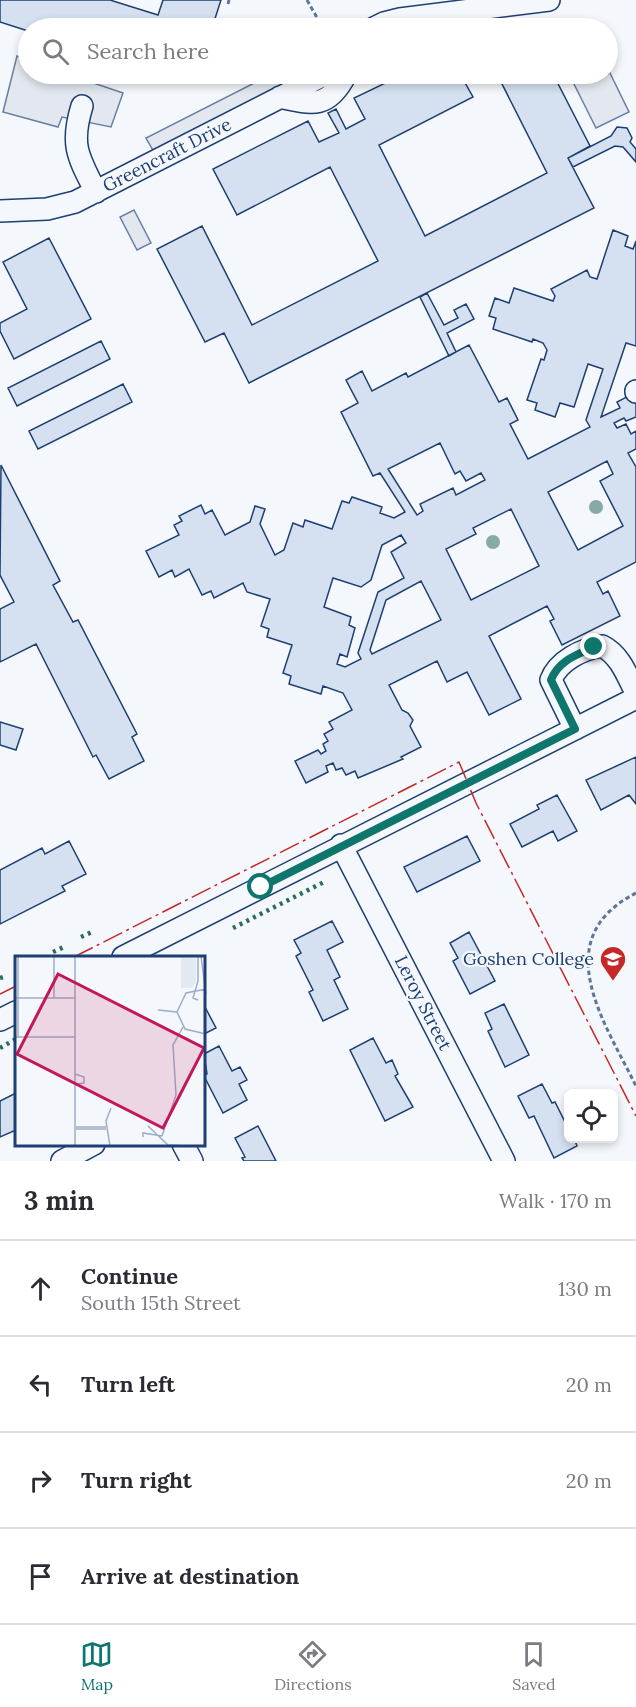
<!DOCTYPE html>
<meta charset="utf-8">
<style>
body{margin:0;font-family:Lora,serif;background:#f2f2f3;color:#2b2b33}
.controls{position:absolute;right:18px;bottom:18px;display:grid;overflow:hidden;border-radius:9px;box-shadow:0 3px 9px #0003}
.controls button{width:54px;height:54px;display:grid;place-items:center;padding:0;border:0;border-bottom:2px solid #e1e1e2;background:#fff;color:#2b2b33;font:30px sans-serif}
.stop{position:absolute;width:18px;height:18px;margin:-14px;border:4px solid #0f766e;border-radius:50%;background:#fff}
.stop.end{background:#0f766e;border-color:#fff;box-shadow:0 2px 6px #0008}
.list{margin:0;padding:0;list-style:none}
h2{display:flex;justify-content:space-between;align-items:center;height:78px;margin:0;padding:0 24px;font-size:26px}
h2 small{font-size:20px;font-weight:400;color:#7c7c81}
.list li{display:grid;grid-template-columns:39px 1fr auto;gap:18px;align-items:center;box-sizing:border-box;height:96px;padding:0 24px;border-top:2px solid #e1e1e2}
.list b{display:block;font-size:22px;white-space:nowrap}
.list p{margin:0;font-size:20px;white-space:nowrap;color:#7c7c81}
.list em{font-size:20px;font-style:normal;color:#7c7c81}
.icon{flex:none;width:33px;height:33px;fill:none;stroke:currentColor;stroke-width:2;stroke-linecap:round;stroke-linejoin:round}
.map{position:relative;flex:none;width:636px;height:1161px;overflow:hidden}
.search{position:absolute;background:#fff;box-shadow:0 3px 9px #0003;left:18px;right:18px;top:18px;height:66px;display:flex;align-items:center;gap:15px;box-sizing:border-box;padding:0 21px;border-radius:33px;color:#7c7c81;font-size:22px}
.sheet{height:462px;background:#fff}
nav{display:flex;justify-content:space-around;align-items:center;box-sizing:border-box;height:84px;border-top:2px solid #e1e1e2;background:#fff;font-size:16px;color:#7c7c81}
nav a{display:grid;justify-items:center;gap:3px}
nav .on{color:#0f766e}
.map>svg:first-child{display:block}
.parking{fill:#e3e8f0;stroke:#687fa3;stroke-width:1.5}
.building{fill:#d5e0f0;stroke:#1d3f73;stroke-width:1.5;fill-rule:evenodd}
.lines{fill:none;stroke-linecap:round;stroke-linejoin:round}
.minor-casing{stroke:#1d3f73;stroke-width:24}
.path{stroke:#5e769c;stroke-width:3;stroke-dasharray:4.5 3;stroke-linecap:butt}
.minor{stroke:#f4f7fb;stroke-width:21}
.hedge{stroke:#2c6c60;stroke-width:4.5;stroke-dasharray:3 4.5;stroke-linecap:butt}
.power{stroke:#c62828;stroke-width:1.5;stroke-dasharray:21 4.5 3 4.5;stroke-linecap:butt}
.tree{fill:#86aba6}
.route{stroke:#0f766e;stroke-width:8}
.labels{text-anchor:middle;stroke-width:4.5;stroke-linejoin:round;paint-order:stroke}
.street-label{font-size:18px;fill:#1d3f73;stroke:#f4f7fb}
.poi-label{font-size:18px;fill:#1d3f73;stroke:#f4f7fb;text-anchor:end}
.inset-road{fill:none;stroke:#9eadc5;stroke-width:1.5}
.view{fill:#c2185b;fill-opacity:0.15;stroke:#c2185b;stroke-width:3}
.inset-edge{fill:none;stroke:#1d3f73;stroke-width:3}
</style>
<div class="map">
<svg width="636" height="1161" viewBox="0 0 636 1161">
<rect width="100%" height="100%" fill="#f4f7fb"/>
<path class="parking" d="M17 56 28 60V74H67L123 93 111 127 62 117 58 127 3 112Z
M608 69 629 112 596 128 569 74H608Z
M272 74H309L154 152 146 138Z
M134 210 151 243 137 250 120 217Z"/>
<path class="building" d="M0 0H110L158 15 163 0H221L212 28 28 31 0 22Z
M404 74H460L473 97 379 145 425 236 547 173 499 78 508 74H553L590 146 568 158 594 208 249 383 224 333 205 342 157 249 202 226 252 325 378 261 330 167 237 215 213 169 308 121 319 142 339 133 328 113 336 109 346 129 365 119 354 98Z
M617 127 627 128 632 138 630 142 636 149V162L623 147 615 146 573 167 568 158 611 136Z
M613 230 628 236 625 246 633 249 636 241V346L626 343 601 417 620 408 617 402 636 392V417L626 421 624 418 614 423 617 428 626 424 631 434 636 431V449L628 453 636 467V562L597 582 603 594 608 591 620 616 562 645 550 621 554 619 547 606 489 636 521 699 489 715 467 672 447 682 437 661 389 685 402 710 408 713 413 720 410 726 421 747 401 757 403 759 358 778 355 771 346 775 342 768 336 770 333 763 326 766 328 772 306 783 295 761 318 750 321 754 326 751 323 744 328 741 324 734 333 729 329 722 352 710 343 693 323 686 321 694 289 684 291 676 283 673 292 645 267 637 269 629 261 626 270 599 247 592 243 583 214 598 211 591 202 595 189 569 175 577 172 570 159 577 146 551 179 535 174 525 182 521 179 516 201 505 205 514 212 510 225 535 250 522 255 506 265 509 260 524 275 555 284 550 293 523 303 527 305 520 332 529 342 501 349 503 352 497 382 507 380 513 394 518 405 512 380 473 373 476 341 412 358 403 346 380 362 371 372 391 406 373 408 377 469 345 499 402 507 398 518 420 510 424 528 459 590 427 586 420 603 369 588 364 574 407 560 403 555 417 535 410 537 403 527 400 541 359 544 360 547 350 543 343 533 339 532 342 493 329 496 318 489 316 495 298 509 303 514 288 553 301 555 296 551 289 587 270 590 277 597 279ZM440 443 455 474 460 471 466 481 481 473 485 480 456 495 453 488 420 504 423 511 417 515 388 469ZM607 461 613 474 600 481 623 526 578 550 548 492ZM511 509 539 566 471 600 446 549 476 534 473 528ZM401 535 406 543 391 552 404 578 378 592 358 653 361 659 345 667 337 664 340 654 347 657 355 628 349 625 351 617 324 607 333 578 361 587 371 580 382 545ZM421 581 441 620 372 654 370 650 386 600Z
M49 238 91 319 14 359 0 331V323L27 309 3 262Z
M427 293 444 325 458 318 454 310 466 304 474 319 447 333 456 352 449 356 420 297Z
M101 341 110 359 17 406 8 388Z
M123 384 132 402 38 449 29 431Z
M1 465 60 581 53 585 73 622 78 620 137 734 132 737 144 761 109 779 96 755 93 757 36 644 0 662V609L14 602 0 575Z
M0 722 23 729 16 750 0 745Z
M636 757V804L629 795 601 810 586 780Z
M557 795 577 831 558 841 553 831 522 847 510 824 539 809 537 805Z
M467 836 480 861 417 892 404 867Z
M69 841 86 874 62 886 65 891 0 924V870L42 848 45 854Z
M332 921 343 942 327 950 340 977 334 980 348 1009 323 1021 309 992 313 990 296 956 301 953 294 940Z
M469 932 495 981 470 994 453 961 458 958 450 943Z
M504 1004 529 1055 505 1067 488 1031 492 1029 485 1013Z
M204 1005 216 1028 204 1034Z
M373 1038 386 1063 392 1060 398 1074 395 1076 413 1107 385 1121 350 1050Z
M219 1046 232 1071 240 1067 247 1080 239 1084 247 1100 223 1113 204 1076 207 1074 204 1054Z
M542 1084 552 1103 555 1102 568 1128V1138H574L577 1146 554 1158 534 1116 529 1118 518 1096Z
M16 1093V1130L0 1137V1101Z
M258 1126 276 1161H244L242 1158 245 1157 235 1138Z"/>
<g class="lines">
<g class="minor-casing">
<path id="minor" d="M374 28 384 23 400 19 549 0
M280 97C314 105 329 108 346 74
M82 106C70 145 78 157 96 192
M0 211 47 209 75 202 326 74
M636 392V391
M575 729 551 680C558 661 582 649 602 646 620 655 627 675 636 693
M341 845 504 1161
M123 957 636 698
M0 1020 16 1012
M183 1144 192 1161
M62 1161 94 1144"/>
</g>
<path class="path" d="M307 0 323 28
M228 4 229 0
M636 893C546 939 605 1023 636 1086"/>
<use href="#minor" class="minor"/>
<path class="hedge" d="M233 928 326 881
M81 937 92 932
M53 952 64 947
M0 978 3 977
M0 1048 16 1039"/>
<path class="power" d="M74 957 459 762 476 803 636 1116
M0 994 16 986"/>
</g>
<g class="tree">
<circle cx="596" cy="507" r="7"/>
<circle cx="493" cy="542" r="7"/>
</g>
<g class="lines">
<path class="route" d="M261 887 575 729 551 680C558 661 576 655 594 647"/>
</g>
<defs>
<g id="university-pin" transform="scale(1.35)"><path d="M0 17L-7.5 6A9.5 9.5 0 1 1 7.5 6Z" fill="#c62828" stroke="#f4f7fb"/><path d="M0-5L7-2L0 1L-7-2ZM-4 1L0 2.5L4 1V4Q0 6-4 4Z" fill="#fff"/></g>
</defs>
<g fill-rule="evenodd">
<use href="#university-pin" x="613" y="959"/>
</g>
<g class="labels">
<g class="street-label">
<text transform="translate(167 155) rotate(-27)" y="6">Greencraft Drive</text>
<text transform="translate(423 1003) rotate(63)" y="6">Leroy Street</text>
</g>
<g class="poi-label">
<text x="594" y="965">Goshen College</text>
</g>
</g>
<g transform="translate(15 956)">
<rect width="190" height="190" fill="#f4f7fb"/>
<path d="M166 1 181 2V26L177 32H166Z" fill="#e3e9f0"/>
<path class="inset-road" d="M3 0V82M60 0V190M183 0V25L178 42 183 44M186 0 191 38M191 33 171 37 162 56 170 73 191 78M0 42H60M39 42V0M143 54 162 56M0 81H60M60 118 69 121V127L61 128M133 170 154 190M61 171H91M61 173H91M147 180 161 139 158 89 168 71M128 181V177L147 180M153 189 171 190M95 190 91 165 96 152"/>
<path class="view" d="M43 18 189 92 148 172 2 98Z"/>
<rect width="190" height="190" class="inset-edge"/>
</g>
</svg>
<div class="controls">
<button><svg class="icon" aria-label="locate" viewBox="0 0 24 24"><circle cx="12" cy="12" r="6"/><path d="M12 2v4M12 18v4M2 12h4M18 12h4"/></svg></button>
</div>
<div class="stop" style="left:261px;top:887px"></div>
<div class="stop end" style="left:594px;top:647px"></div>
<div class="search"><svg class="icon" aria-label="search" viewBox="0 0 24 24"><circle cx="10" cy="10" r="6"/><path d="M15 15l6 6"/></svg>Search here</div>
</div>
<section class="sheet">
<h2>3 min<small>Walk · 170 m</small></h2>
<ul class="list">
<li><svg class="icon" aria-label="ahead" viewBox="0 0 24 24"><path d="M12 20V5M6 11l6-6 6 6"/></svg><div><b>Continue</b><p>South 15th Street</p></div><em>130 m</em></li>
<li><svg class="icon" aria-label="left" viewBox="0 0 24 24"><path d="M17 20v-9H6M10 6l-5 5 5 5"/></svg><div><b>Turn left</b></div><em>20 m</em></li>
<li><svg class="icon" aria-label="right" viewBox="0 0 24 24"><path d="M7 20v-9h11M14 6l5 5-5 5"/></svg><div><b>Turn right</b></div><em>20 m</em></li>
<li><svg class="icon" aria-label="arrive" viewBox="0 0 24 24"><path d="M6 21V4h12l-3 4 3 4H6"/></svg><div><b>Arrive at destination</b></div></li>
</ul>
</section>
<nav>
<a class="on"><svg class="icon" aria-label="map" viewBox="0 0 24 24"><path d="M3 6l6-2 6 2 6-2v14l-6 2-6-2-6 2zM9 4v14M15 6v14"/></svg>Map</a>
<a><svg class="icon" aria-label="directions" viewBox="0 0 24 24"><path d="M12 3l9 9-9 9-9-9zM9 14v-3h6M13 9l2 2-2 2"/></svg>Directions</a>
<a><svg class="icon" aria-label="saved" viewBox="0 0 24 24"><path d="M7 4h10v16l-5-4-5 4z"/></svg>Saved</a>
</nav>
